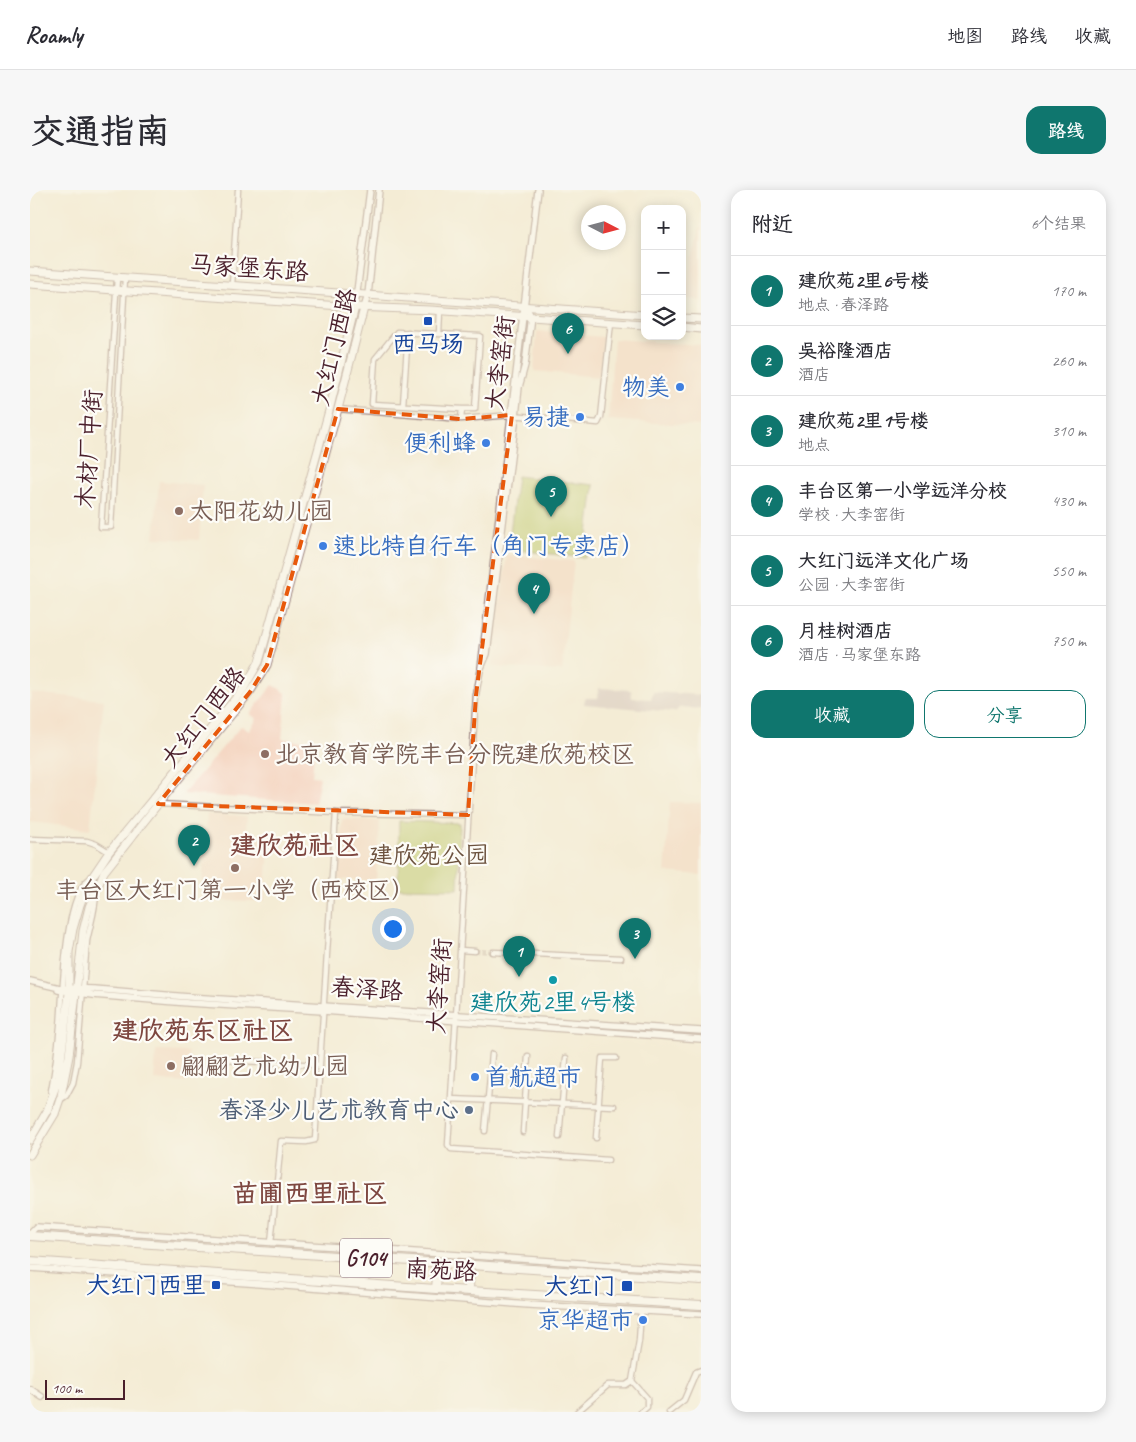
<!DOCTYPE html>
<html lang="zh">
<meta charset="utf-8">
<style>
body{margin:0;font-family:Caveat,"LXGW WenKai TC",sans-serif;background:#f7f7f7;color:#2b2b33}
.controls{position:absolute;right:15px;top:15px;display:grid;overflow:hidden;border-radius:10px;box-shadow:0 2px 12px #0003}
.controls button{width:45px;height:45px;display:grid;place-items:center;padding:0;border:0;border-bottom:1px solid #e1e1e2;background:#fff;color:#2b2b33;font:25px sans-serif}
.compass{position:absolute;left:551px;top:15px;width:45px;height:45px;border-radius:50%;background:#fff;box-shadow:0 2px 12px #0003;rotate:96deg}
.scale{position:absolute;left:15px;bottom:12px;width:80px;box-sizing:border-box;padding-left:5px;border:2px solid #4a1f2b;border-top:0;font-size:14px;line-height:18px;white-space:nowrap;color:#4a1f2b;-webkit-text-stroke:4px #fdfcf7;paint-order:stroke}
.you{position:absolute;left:362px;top:738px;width:18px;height:18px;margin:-12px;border:4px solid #fff;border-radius:50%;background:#1a73e8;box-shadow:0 0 0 8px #1a73e833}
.badge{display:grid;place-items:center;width:32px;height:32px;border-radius:50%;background:#0f766e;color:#fff;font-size:16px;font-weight:700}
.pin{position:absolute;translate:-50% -41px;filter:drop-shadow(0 1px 2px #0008)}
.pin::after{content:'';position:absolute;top:26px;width:18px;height:15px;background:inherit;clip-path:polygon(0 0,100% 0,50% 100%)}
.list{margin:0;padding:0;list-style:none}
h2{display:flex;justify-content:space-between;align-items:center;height:65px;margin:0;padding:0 20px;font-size:21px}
h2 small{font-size:16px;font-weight:400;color:#7c7c81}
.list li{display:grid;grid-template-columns:32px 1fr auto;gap:15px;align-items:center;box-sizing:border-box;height:70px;padding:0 20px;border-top:1px solid #e1e1e2}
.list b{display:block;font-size:19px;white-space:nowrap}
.list p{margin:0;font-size:16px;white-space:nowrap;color:#7c7c81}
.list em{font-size:16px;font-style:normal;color:#7c7c81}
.actions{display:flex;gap:10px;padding:15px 20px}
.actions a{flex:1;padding:11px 0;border:1px solid #0f766e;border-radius:15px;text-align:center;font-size:18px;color:#0f766e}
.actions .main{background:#0f766e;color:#fff}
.icon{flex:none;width:28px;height:28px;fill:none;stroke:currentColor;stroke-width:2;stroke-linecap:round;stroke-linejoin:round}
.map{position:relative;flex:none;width:671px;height:1222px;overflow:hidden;border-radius:15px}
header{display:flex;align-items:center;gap:30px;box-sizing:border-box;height:70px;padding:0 25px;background:#fff;border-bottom:1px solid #e1e1e2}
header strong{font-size:24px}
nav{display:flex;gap:28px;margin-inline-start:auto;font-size:18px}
.intro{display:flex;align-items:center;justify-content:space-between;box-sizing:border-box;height:120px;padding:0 30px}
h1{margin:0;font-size:35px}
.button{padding:12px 22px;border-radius:15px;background:#0f766e;color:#fff;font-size:18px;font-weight:700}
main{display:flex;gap:30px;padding:0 30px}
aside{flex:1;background:#fff;border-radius:15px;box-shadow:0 2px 12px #0003}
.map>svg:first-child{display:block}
.built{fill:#f4d4bf}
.industrial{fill:#d0c0bb}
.green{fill:#bac86a;stroke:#82744a}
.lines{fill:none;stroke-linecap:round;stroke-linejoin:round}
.minor-tunnel{stroke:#d2c3b4;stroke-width:4.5;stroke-dasharray:4.5 2;stroke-linecap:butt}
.minor-casing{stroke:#9f8680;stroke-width:7}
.tertiary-casing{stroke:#9f8680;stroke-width:8}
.secondary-casing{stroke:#9f8680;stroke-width:9}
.trunk-casing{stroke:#9f8680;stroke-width:10}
.minor{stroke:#fff;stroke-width:4.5}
.tertiary{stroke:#fff;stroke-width:5.5}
.secondary{stroke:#fff;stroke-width:7}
.trunk{stroke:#fff;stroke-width:8}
.marked{fill:none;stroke:#e8590c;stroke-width:4;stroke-dasharray:10 6;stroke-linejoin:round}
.transit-dot{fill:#1a4fb4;stroke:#fdfcf7;stroke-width:2}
.shop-dot{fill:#3f7fe0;stroke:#fdfcf7;stroke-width:2}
.education-dot{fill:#8d6e63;stroke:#fdfcf7;stroke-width:2}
.culture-dot{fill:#0f9aa8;stroke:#fdfcf7;stroke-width:2}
.service-dot{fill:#5c6f8a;stroke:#fdfcf7;stroke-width:2}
.labels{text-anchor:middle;stroke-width:4.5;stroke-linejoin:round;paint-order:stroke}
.shield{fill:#fdfcf7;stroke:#806168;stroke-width:1}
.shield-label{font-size:22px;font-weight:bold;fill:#4a1f2b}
.street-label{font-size:24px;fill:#4a1f2b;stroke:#fdfcf7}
.transit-label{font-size:24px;fill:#164399;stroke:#fdfcf7;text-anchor:end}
.shop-label{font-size:24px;fill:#366cbe;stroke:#fdfcf7;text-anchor:end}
.education-label{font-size:24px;fill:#785e54;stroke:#fdfcf7;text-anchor:start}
.park-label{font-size:24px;fill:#6c523e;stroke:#fdfcf7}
.culture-label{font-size:24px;fill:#0d838f;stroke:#fdfcf7}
.service-label{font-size:24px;fill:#4e5e75;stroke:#fdfcf7;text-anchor:end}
.quarter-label{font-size:26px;font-weight:bold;fill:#7e4740;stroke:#fdfcf7}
</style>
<header>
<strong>Roamly</strong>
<nav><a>地图</a><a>路线</a><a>收藏</a></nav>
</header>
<div class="intro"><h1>交通指南</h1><a class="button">路线</a></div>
<main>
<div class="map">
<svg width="671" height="1222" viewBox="0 0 671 1222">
<rect width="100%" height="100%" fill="#fdfcf7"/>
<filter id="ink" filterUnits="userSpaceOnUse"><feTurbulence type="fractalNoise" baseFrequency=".02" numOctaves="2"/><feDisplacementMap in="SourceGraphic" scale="10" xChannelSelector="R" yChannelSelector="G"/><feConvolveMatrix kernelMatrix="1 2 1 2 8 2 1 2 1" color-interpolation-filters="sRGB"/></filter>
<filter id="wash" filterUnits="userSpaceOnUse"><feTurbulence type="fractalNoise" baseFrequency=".0096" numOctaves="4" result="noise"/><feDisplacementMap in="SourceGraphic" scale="20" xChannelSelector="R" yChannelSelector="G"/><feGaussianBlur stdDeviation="1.12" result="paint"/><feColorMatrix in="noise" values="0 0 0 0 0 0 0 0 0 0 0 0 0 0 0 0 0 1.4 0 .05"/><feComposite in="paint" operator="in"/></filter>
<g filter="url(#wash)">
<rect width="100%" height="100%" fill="#f4ecd6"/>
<path class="built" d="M671 34V111L654 108Z
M507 141 573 147 569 187 504 181Z
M584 149 671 155V236L578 230Z
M129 291 173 295 169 350 124 348Z
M477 365 544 371 532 481 462 477Z
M243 495 256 503 252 549 285 552 282 586 290 587 285 613 153 604 211 536 219 541 227 529 220 524Z
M1 503 74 510 60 639 0 632V517Z
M640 612 671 613V685L635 682Z
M177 624 217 626 216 644 240 646 235 711H171Z
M312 629 350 631 346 691 308 689Z
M126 861 159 862 156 893 124 890Z"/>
<path class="industrial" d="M569 498 601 500 602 508 621 509 623 502 671 505V519L650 517 645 522 554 514 555 508H568Z"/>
<path class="green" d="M487 286 564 295 555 368 478 359Z
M369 631 430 633 428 699 368 698Z"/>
</g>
<g filter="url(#ink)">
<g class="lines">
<path class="minor-tunnel" d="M445 761 463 762"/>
<g class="minor-casing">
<path id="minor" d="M87 88 71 337H81L95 88
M202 95 208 0
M409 144 410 121
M373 215 378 142
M308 219 431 229 482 225 568 233 571 227 581 132
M431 229 432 219H445L450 146 367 142 345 169 342 214 432 219
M451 478 446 505 418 955 421 959 578 970
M128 614 306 623 438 625
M0 649 57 651 66 654 79 662
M430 760 445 761
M463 762 591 768
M194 870 290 875
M21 901C25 879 28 858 30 836 33 804 34 709 58 690
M421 909 584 916
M30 910 36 906 43 893 47 872 57 751C60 735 66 719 66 702
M455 941 462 864
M493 942 498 866
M529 947 536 868
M566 948 572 868H586
M241 1053 251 951 276 952 285 950 306 623
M547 1222 578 1195H596L602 1191
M611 1222 617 1217V1208L602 1191 609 1151 611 1121
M639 1222 654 1210 666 1182 671 1180"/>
</g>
<g class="tertiary-casing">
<path id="tertiary" d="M495 116 501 126 495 175 489 197 486 226 457 464 451 478 508 0
M325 117 340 0
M334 118 338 105 349 0
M0 791 30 798 64 799 159 807 671 841
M28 800 63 805 158 813 293 821 671 849
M0 1043 6 1037 671 1081
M0 1078 245 1095
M243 1095 499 1115 671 1124
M0 1199 12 1207"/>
</g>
<g class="secondary-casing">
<path id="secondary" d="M0 81 615 125
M0 94 325 117 401 120 615 135
M652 128 671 129
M652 137 671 139
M0 950 17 921 29 887 39 803V762L43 739 50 715 58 693 79 662 214 498 229 472 300 217 325 117
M0 965 25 924 31 906 39 866 53 741 59 717 74 682 128 614 220 502 237 475 308 219 334 118"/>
</g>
<g class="trunk-casing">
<path id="trunk" d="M0 1046 671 1090
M0 1071 406 1099 671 1115
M406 1099 408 1073
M439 1100 440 1074"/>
</g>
<use href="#minor" class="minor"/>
<use href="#tertiary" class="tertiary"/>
<use href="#secondary" class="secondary"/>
<use href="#trunk" class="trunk"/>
</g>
</g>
<path d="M0 0H671V1222H0ZM308 219 431 229 482 225 446 505 438 625 128 614 220 502 237 475Z" fill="#f4ecd6" fill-opacity=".55" fill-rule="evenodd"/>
<path class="marked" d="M308 219 431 229 482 225 446 505 438 625 128 614 220 502 237 475Z"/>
<g class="transit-dot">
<rect x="393" y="126" width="10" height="10" rx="2.5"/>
<rect x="181" y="1090" width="10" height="10" rx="2.5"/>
<rect x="591" y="1090" width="12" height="12" rx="2.5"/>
</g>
<g class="shop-dot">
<circle cx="650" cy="197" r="5"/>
<circle cx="550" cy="227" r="5"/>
<circle cx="456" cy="253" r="5"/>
<circle cx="293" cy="356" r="5"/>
<circle cx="445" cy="887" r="5"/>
<circle cx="613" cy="1130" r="5"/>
</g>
<g class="education-dot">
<circle cx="149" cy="321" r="5"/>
<circle cx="235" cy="564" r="5"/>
<circle cx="205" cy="678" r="5"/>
<circle cx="141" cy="876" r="5"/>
</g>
<circle class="culture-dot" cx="523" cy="790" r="5"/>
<circle class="service-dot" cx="439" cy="920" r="5"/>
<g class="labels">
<rect class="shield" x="310" y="1048.5" width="52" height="39" rx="4"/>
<g class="shield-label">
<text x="336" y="1076">G104</text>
</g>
<g class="street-label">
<text transform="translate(219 78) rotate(4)" y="8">马家堡东路</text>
<text transform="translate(304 157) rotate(-76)" y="8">大红门西路</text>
<text transform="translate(470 173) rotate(-83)" y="8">大李窑街</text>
<text transform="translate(59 259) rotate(-86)" y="8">木材厂中街</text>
<text transform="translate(173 527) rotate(-52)" y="8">大红门西路</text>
<text transform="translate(409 796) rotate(-86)" y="8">大李窑街</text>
<text transform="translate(337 799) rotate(4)" y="8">春泽路</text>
<text transform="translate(411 1080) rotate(3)" y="8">南苑路</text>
</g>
<g class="transit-label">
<text x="398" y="162" text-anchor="middle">西马场</text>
<text x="176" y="1103">大红门西里</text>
<text x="586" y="1104">大红门</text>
</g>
<g class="shop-label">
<text x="640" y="205">物美</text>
<text x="540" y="235">易捷</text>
<text x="446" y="261">便利蜂</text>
<text x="303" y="364" text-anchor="start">速比特自行车（角门专卖店）</text>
<text x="455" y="895" text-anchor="start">首航超市</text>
<text x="603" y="1138">京华超市</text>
</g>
<g class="education-label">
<text x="159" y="329">太阳花幼儿园</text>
<text x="245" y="572">北京教育学院丰台分院建欣苑校区</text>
<text x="205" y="708" text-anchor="middle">丰台区大红门第一小学（西校区）</text>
<text x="151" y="884">翩翩艺术幼儿园</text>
</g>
<g class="park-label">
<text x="399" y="673">建欣苑公园</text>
</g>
<g class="culture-label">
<text x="523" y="820">建欣苑2里4号楼</text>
</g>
<g class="service-label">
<text x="429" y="928">春泽少儿艺术教育中心</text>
</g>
<g class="quarter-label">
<text x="265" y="664">建欣苑社区</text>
<text x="173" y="849">建欣苑东区社区</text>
<text x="280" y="1012">苗圃西里社区</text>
</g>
</g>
</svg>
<div class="controls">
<button>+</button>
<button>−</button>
<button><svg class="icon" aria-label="layers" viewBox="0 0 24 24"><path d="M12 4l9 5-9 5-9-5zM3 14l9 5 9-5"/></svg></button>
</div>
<svg class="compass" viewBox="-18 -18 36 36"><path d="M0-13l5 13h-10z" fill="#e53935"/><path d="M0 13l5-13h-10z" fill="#7c7c81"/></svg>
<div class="scale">100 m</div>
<div class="you"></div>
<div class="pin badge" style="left:489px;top:787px">1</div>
<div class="pin badge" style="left:164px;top:676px">2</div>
<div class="pin badge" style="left:605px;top:769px">3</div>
<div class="pin badge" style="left:504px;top:424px">4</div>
<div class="pin badge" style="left:521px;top:327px">5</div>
<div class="pin badge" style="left:538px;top:164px">6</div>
</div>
<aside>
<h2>附近<small>6个结果</small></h2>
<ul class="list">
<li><span class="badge">1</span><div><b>建欣苑2里6号楼</b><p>地点 · 春泽路</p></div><em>170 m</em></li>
<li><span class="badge">2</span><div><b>吴裕隆酒店</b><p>酒店</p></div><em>260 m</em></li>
<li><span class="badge">3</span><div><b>建欣苑2里1号楼</b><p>地点</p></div><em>310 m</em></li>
<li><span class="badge">4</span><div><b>丰台区第一小学远洋分校</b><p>学校 · 大李窑街</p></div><em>430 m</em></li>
<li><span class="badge">5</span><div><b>大红门远洋文化广场</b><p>公园 · 大李窑街</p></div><em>550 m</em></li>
<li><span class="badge">6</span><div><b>月桂树酒店</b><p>酒店 · 马家堡东路</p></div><em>750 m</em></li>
</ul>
<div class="actions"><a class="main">收藏</a><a>分享</a></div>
</aside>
</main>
